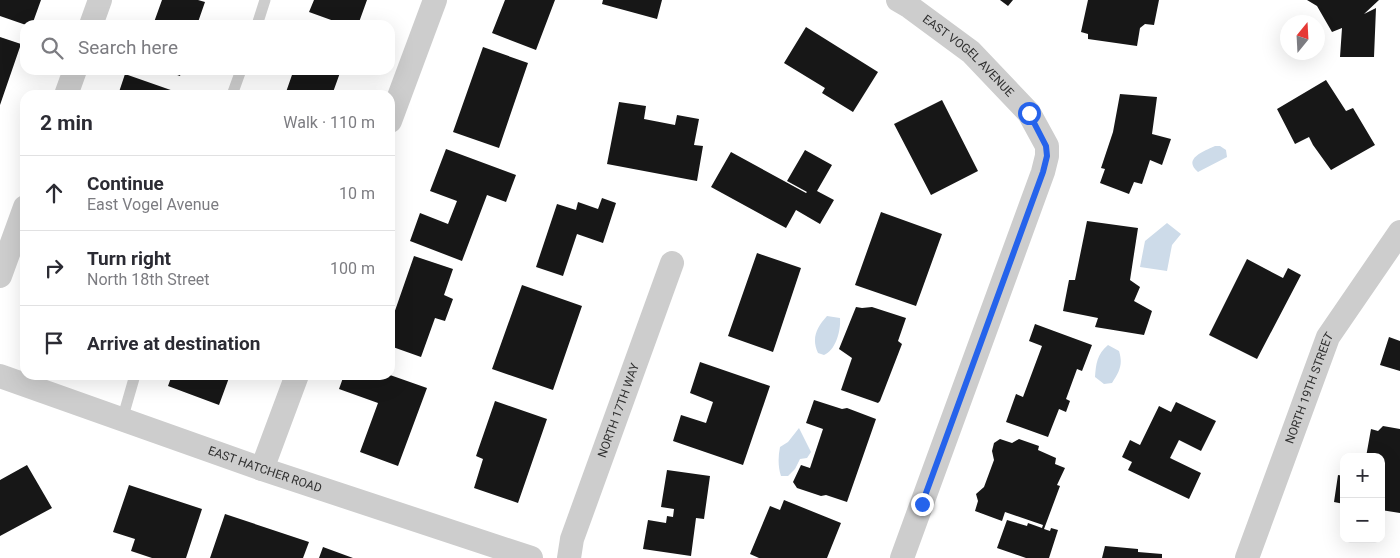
<!DOCTYPE html>
<meta charset="utf-8">
<style>
body{margin:0;font-family:Roboto,sans-serif;background:#f2f2f3;color:#2b2b33}
.controls{position:absolute;right:15px;bottom:15px;display:grid;overflow:hidden;border-radius:10px;box-shadow:0 5px 20px #0002}
.controls button{width:45px;height:45px;display:grid;place-items:center;padding:0;border:0;border-bottom:1px solid #e1e1e2;background:#fff;color:#2b2b33;font:25px sans-serif}
.compass{position:absolute;left:1280px;top:15px;width:45px;height:45px;border-radius:50%;background:#fff;box-shadow:0 5px 20px #0002;rotate:18deg}
.stop{position:absolute;width:15px;height:15px;margin:-11px;border:4px solid #2563eb;border-radius:50%;background:#fff}
.stop.end{background:#2563eb;border-color:#fff;box-shadow:0 1px 5px #0008}
.list{margin:0;padding:0;list-style:none}
h2{display:flex;justify-content:space-between;align-items:center;height:65px;margin:0;padding:0 20px;font-size:21px}
h2 small{font-size:16px;font-weight:400;color:#7c7c81}
.list li{display:grid;grid-template-columns:32px 1fr auto;gap:15px;align-items:center;box-sizing:border-box;height:75px;padding:0 20px;border-top:1px solid #e1e1e2}
.list b{display:block;font-size:19px;white-space:nowrap}
.list p{margin:0;font-size:16px;white-space:nowrap;color:#7c7c81}
.list em{font-size:16px;font-style:normal;color:#7c7c81}
.icon{flex:none;width:28px;height:28px;fill:none;stroke:currentColor;stroke-width:2;stroke-linecap:round;stroke-linejoin:round}
.map{position:relative;flex:none;width:1400px;height:558px;overflow:hidden}
.search{position:absolute;background:#fff;box-shadow:0 5px 20px #0002;left:20px;top:20px;width:375px;height:55px;display:flex;align-items:center;gap:12px;box-sizing:border-box;padding:0 18px;border-radius:15px;color:#7c7c81;font-size:19px}
.panel{position:absolute;background:#fff;box-shadow:0 5px 20px #0002;left:20px;top:90px;width:375px;height:290px;border-radius:15px}
.map>svg:first-child{display:block}
.water{fill:#cddbe9}
.building{fill:#171717}
.lines{fill:none;stroke-linecap:round;stroke-linejoin:round}
.lane{stroke:#cdcdcd;stroke-width:11}
.street{stroke:#cdcdcd;stroke-width:24}
.route{stroke:#2563eb;stroke-width:6}
.labels{text-anchor:middle;stroke-width:5;stroke-linejoin:round;paint-order:stroke}
.street-label{font-size:12px;fill:#303030;stroke:#fff}
</style>
<div class="map">
<svg width="1400" height="558" viewBox="0 0 1400 558">
<rect width="100%" height="100%" fill="#fff"/>
<path class="water" d="M1215 146H1220L1226 150 1227 157 1198 172C1182 159 1204 151 1215 146Z
M1167 223 1181 234 1172 245 1167 271 1140 267 1145 241Z
M827 316 840 318C841 330 836 350 824 355L818 353C811 338 817 327 827 316Z
M1108 345 1119 351C1123 364 1120 371 1112 383L1104 384 1095 377C1096 364 1097 354 1108 345Z
M799 428 811 452 807 458 800 459 795 469 788 476H781C778 467 778 457 780 447L788 442Z"/>
<path class="building" d="M0 0H41L32 25H26L0 16Z
M162 0H198L205 2 197 25H153Z
M314 0H367L358 25H345L309 12Z
M505 0H555L536 50 492 33Z
M603 0H662L657 19 602 4Z
M1000 0H1013L1008 6Z
M1088 0H1159L1154 25 1145 24 1140 28 1137 46 1088 39V34L1081 32Z
M1307 0H1379L1364 14 1376 8 1374 57H1340L1342 28 1332 32 1317 6Z
M806 27 878 72 853 112 822 93 825 88 784 63Z
M0 37 21 44 0 105Z
M483 47 528 63 499 148 453 132Z
M163 70H182L180 76Z
M287 70H341L332 95H285L293 72Z
M125 74 185 95H118Z
M1326 80 1346 111 1353 108 1375 145 1331 170 1313 145 1309 137 1295 144 1277 109Z
M1120 94 1157 97 1152 134 1171 139 1162 165 1150 160 1142 184 1134 182 1129 194 1100 183 1105 169 1101 168 1113 132Z
M942 100 978 171 931 195 894 124Z
M619 102 646 106 644 119 675 125 677 115 699 119 694 145 703 146 697 181 607 164Z
M446 149 516 175 506 202 487 195 462 261 410 241 420 213 448 224 457 201 430 191Z
M805 150 832 165 817 191 834 200 820 224 796 210 786 228 711 187 731 152 806 193 807 192 787 181Z
M602 198 616 203 603 243 577 234 563 276 536 267 557 204 576 210 578 202 598 209Z
M881 212 942 234 916 306 855 285Z
M1087 221 1138 228 1130 280 1140 287 1134 301 1152 311 1144 335 1095 327 1098 318 1063 311 1069 280H1075Z
M757 253 801 268 773 352 728 336Z
M414 256 453 269 444 295 453 299 445 321 435 318 421 357 390 346V325Z
M1247 259 1283 278 1288 268 1301 275 1257 359 1209 335Z
M522 285 582 306 553 390 492 369Z
M856 307 862 308 872 307 906 318 898 341 902 344 880 401 878 403 841 390 852 358 839 349Z
M1035 324 1092 345 1082 371 1077 369 1066 399 1070 401 1066 412 1059 409 1048 437 1006 422 1016 394 1023 397 1042 346 1029 341Z
M1389 337 1400 341V371L1380 365Z
M700 362 770 386 743 465 673 441 681 415 706 423 713 402 690 393Z
M172 375H230L219 405 168 386Z
M344 375H390L427 388 398 466 360 452 378 403 339 389Z
M814 400 842 409 847 408 876 419 847 502 826 495 821 496 797 488 793 482 801 465 810 468 823 429 806 423Z
M495 401 547 419 518 503 474 488 483 459 476 456Z
M1176 402 1216 421 1201 451 1179 440 1170 458 1201 473 1189 499 1128 470 1132 462 1122 457 1130 440 1140 445 1159 406 1171 412Z
M1383 426 1400 429V513L1381 510V457H1366L1371 429 1378 431Z
M1000 439 1012 443 1019 439 1039 446 1038 450 1056 458 1055 464 1065 468 1057 485 1060 486 1044 529 1050 531 1051 528 1058 530 1049 558H1026L997 548 1007 520 1027 526 1028 523 1042 528 1043 525 1005 512 1002 521 975 511 978 501 976 494 984 487 994 460 992 451 994 443Z
M27 465 52 508 0 536V480Z
M667 470 710 476 704 519 696 518 691 556 643 549 648 520 666 523 667 516 673 517 674 509 661 507Z
M1338 475 1344 476V504L1334 502Z
M129 485 202 509 186 558H152L131 551 135 539 113 532Z
M784 500 841 523 827 558H759L750 554 770 506 780 510Z
M225 514 309 542 303 558H210Z
M1105 546 1138 549V552L1162 554V558H1102Z
M323 547 353 558H319Z"/>
<g class="lines">
<path class="lane" d="M257 25 265 0
M232 95 241 70
M122 420 135 375"/>
<g class="street">
<path id="s1" d="M898 0 910 7 971 52 1029 113 1047 146V156L1043 172 902 558"/>
<path d="M91 25 100 0"/>
<path d="M66 95 75 70"/>
<path d="M390 121 435 0"/>
<path d="M0 276 25 207"/>
<path id="s2" d="M0 376 262 469 531 558"/>
<path d="M262 469 297 375"/>
<path id="s3" d="M569 558 572 539 672 263"/>
<path id="s4" d="M1247 558 1328 337 1400 232"/>
</g>
</g>
<g class="lines">
<path class="route" d="M922 504 1043 172 1047 156 1046 146 1029 113"/>
</g>
<g class="labels">
<g class="street-label">
<text dy="4" stroke="none"><textPath href="#s1" startOffset="90">EAST VOGEL AVENUE</textPath></text>
<text dy="4" stroke="none"><textPath href="#s4" startOffset="181">NORTH 19TH STREET</textPath></text>
<text dy="4" stroke="none"><textPath href="#s3" startOffset="156">NORTH 17TH WAY</textPath></text>
<text dy="4" stroke="none"><textPath href="#s2" startOffset="281">EAST HATCHER ROAD</textPath></text>
</g>
</g>
</svg>
<div class="controls">
<button>+</button>
<button>−</button>
</div>
<svg class="compass" viewBox="-18 -18 36 36"><path d="M0-13l5 13h-10z" fill="#e53935"/><path d="M0 13l5-13h-10z" fill="#7c7c81"/></svg>
<div class="stop" style="left:1029px;top:113px"></div>
<div class="stop end" style="left:922px;top:504px"></div>
<div class="search"><svg class="icon" aria-label="search" viewBox="0 0 24 24"><circle cx="10" cy="10" r="6"/><path d="M15 15l6 6"/></svg>Search here</div>
<section class="panel">
<h2>2 min<small>Walk · 110 m</small></h2>
<ul class="list">
<li><svg class="icon" aria-label="ahead" viewBox="0 0 24 24"><path d="M12 20V5M6 11l6-6 6 6"/></svg><div><b>Continue</b><p>East Vogel Avenue</p></div><em>10 m</em></li>
<li><svg class="icon" aria-label="right" viewBox="0 0 24 24"><path d="M7 20v-9h11M14 6l5 5-5 5"/></svg><div><b>Turn right</b><p>North 18th Street</p></div><em>100 m</em></li>
<li><svg class="icon" aria-label="arrive" viewBox="0 0 24 24"><path d="M6 21V4h12l-3 4 3 4H6"/></svg><div><b>Arrive at destination</b></div></li>
</ul>
</section>
</div>
